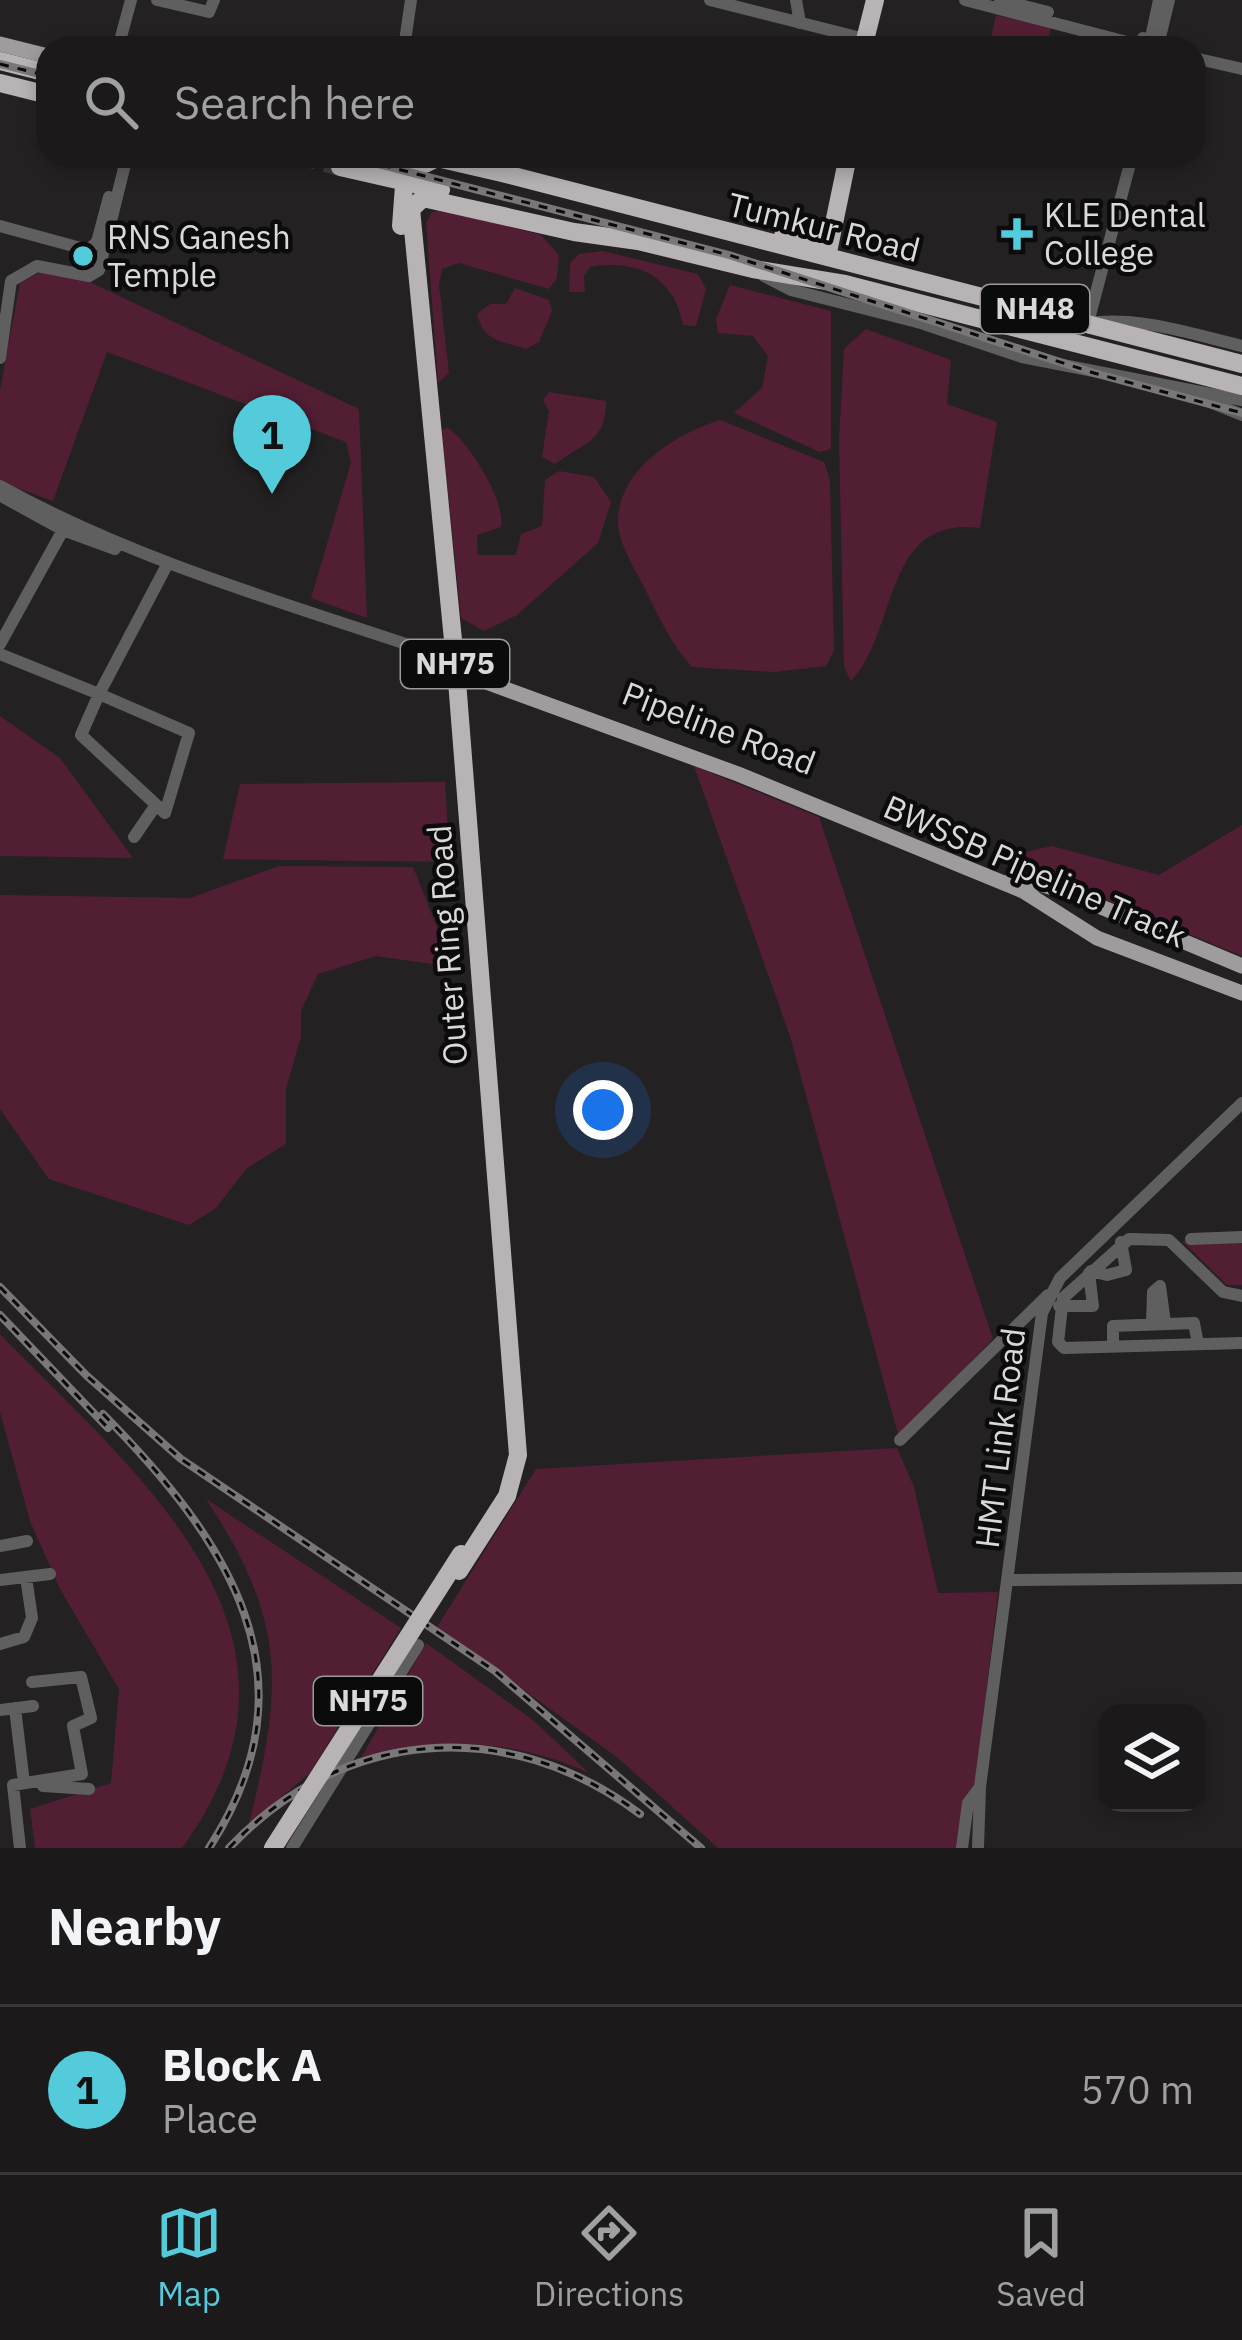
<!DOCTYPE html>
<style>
body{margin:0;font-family:"IBM Plex Sans",sans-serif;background:#282627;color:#f1f3f6}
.controls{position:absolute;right:36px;bottom:36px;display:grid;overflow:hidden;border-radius:24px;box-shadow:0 6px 18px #0003}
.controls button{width:108px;height:108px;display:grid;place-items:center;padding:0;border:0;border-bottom:3px solid #393839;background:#1b191a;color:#f1f3f6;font:60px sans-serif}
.you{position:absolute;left:603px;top:1110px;width:42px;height:42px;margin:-30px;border:9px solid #fff;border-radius:50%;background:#1a73e8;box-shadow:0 0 0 18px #1a73e833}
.badge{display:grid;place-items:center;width:78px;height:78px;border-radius:50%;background:#53cbdb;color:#111;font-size:39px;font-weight:700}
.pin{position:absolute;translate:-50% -99px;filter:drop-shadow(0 3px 6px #0008)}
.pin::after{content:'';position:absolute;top:63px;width:42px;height:36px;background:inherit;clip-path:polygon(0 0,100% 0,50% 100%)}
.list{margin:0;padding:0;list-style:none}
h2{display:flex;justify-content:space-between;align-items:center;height:156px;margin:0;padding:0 48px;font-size:51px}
h2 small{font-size:39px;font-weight:400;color:#a0a0a2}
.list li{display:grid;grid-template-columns:78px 1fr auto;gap:36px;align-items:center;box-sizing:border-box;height:168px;padding:0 48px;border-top:3px solid #393839}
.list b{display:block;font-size:45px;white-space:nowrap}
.list p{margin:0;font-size:39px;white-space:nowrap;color:#a0a0a2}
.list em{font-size:39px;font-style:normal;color:#a0a0a2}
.icon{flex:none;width:66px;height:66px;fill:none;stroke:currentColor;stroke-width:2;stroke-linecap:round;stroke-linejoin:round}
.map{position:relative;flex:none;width:1242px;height:1848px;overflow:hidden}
.search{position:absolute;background:#1b191a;box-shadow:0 6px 18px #0003;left:36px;right:36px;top:36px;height:132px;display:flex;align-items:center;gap:30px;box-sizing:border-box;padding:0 42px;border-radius:36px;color:#a0a0a2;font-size:45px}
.sheet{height:324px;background:#1b191a}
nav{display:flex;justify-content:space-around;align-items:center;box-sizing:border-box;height:168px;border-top:3px solid #393839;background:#1b191a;font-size:33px;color:#a0a0a2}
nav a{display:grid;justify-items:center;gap:6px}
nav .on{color:#53cbdb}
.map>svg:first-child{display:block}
.green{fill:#521e34}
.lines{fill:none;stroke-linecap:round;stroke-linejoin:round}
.highway-tunnel{stroke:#3f3c3d;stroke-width:18;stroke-dasharray:18 9;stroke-linecap:butt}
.minor{stroke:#605f5f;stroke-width:12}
.major{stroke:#9f9c9d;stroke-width:15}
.highway{stroke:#b8b4b5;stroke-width:18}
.rail-casing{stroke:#797778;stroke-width:8}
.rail{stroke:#0c0b0b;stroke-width:3;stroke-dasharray:9;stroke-linecap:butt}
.highway-bridge{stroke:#b8b4b5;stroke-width:18}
.poi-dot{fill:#53cbdb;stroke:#0c0b0b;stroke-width:4.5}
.labels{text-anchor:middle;stroke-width:9;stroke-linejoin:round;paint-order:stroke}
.shield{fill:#0c0b0b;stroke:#9c9a9b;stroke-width:3}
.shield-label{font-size:30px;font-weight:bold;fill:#dad8d9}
.poi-label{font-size:33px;fill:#dad8d9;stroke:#0c0b0b;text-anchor:start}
.street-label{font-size:33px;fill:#dad8d9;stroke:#0c0b0b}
</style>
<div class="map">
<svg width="1242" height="1848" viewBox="0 0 1242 1848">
<rect width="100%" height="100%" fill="#242122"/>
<path class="green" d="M996 15 1051 28 1046 48H989Z
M443 209 541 235 559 255 557 278 549 289 459 263 442 269 439 285 449 373 438 383 426 223 432 212Z
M603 251 698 274 706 289 696 326 683 325C674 276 637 259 590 267L584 276 585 292H569L570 263 579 254Z
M43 271 81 278 359 409 367 618 311 598 351 463 346 442 107 352 53 501 0 482V390L20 283Z
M730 285 831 311V449L820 452 734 413 762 388 768 356 753 336 718 333 716 319Z
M515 288 549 300 552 311 539 342 526 349C500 340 484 342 477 314L490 304H506Z
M866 329 951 360 947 404 997 422 980 528C882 515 899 631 851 681L844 667 839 440 844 349Z
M549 392 606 401C606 443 584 442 555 464L542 457 549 411 543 400Z
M720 420 824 462 830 480 834 651 826 666 774 672 692 667C670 643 658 615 644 587 634 567 616 540 618 517 622 467 676 434 720 420Z
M447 427C469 442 506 501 501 527L477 535 478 555H516L521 534 542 526 545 480 559 471 594 477 611 502 598 543 517 615 484 631 461 618 442 431Z
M0 716 60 758 133 858 0 856Z
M694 766 819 817 993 1339 899 1438 790 1036Z
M445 782 450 862 223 859 240 784Z
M1242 825V956L1003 857 1052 846 1159 875Z
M279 866 413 867 437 927 438 965 376 956 318 974 301 1011V1037L286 1088V1144L247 1168 216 1208 189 1225 49 1179 0 1109V895L190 898Z
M1242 1240V1285H1227L1182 1241Z
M0 1334C140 1478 338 1634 182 1848H35L30 1809 111 1783 119 1689 60 1589 30 1521 0 1412Z
M897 1448 914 1487 938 1593 998 1592 968 1848H718L618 1758 437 1627 536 1469Z
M206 1499 401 1628 309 1774 249 1824C283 1687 287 1621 206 1499Z
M426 1643 533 1720 589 1773C514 1739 439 1736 361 1758Z"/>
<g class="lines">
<path class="highway-tunnel" d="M299 156 340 167"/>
<path class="minor" d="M157 0 209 12 214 0
M710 0 865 39
M796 0 800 23
M965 0 1150 48
M1000 0 1048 12
M1143 38 1182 48
M1158 45 1169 0
M1149 47 1159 0
M118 48 131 0
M404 48 411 0
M1194 58 1242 69
M1132 156 1088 323C1140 316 1192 334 1242 346
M0 226 88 250 97 242 106 245
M97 242 109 197
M764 276 791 290 921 323 1022 357 1242 400
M0 358 11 281 37 266 89 276 99 270 127 156
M1210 402 1242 415
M0 486C139 563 295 606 445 657
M3 497 63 530 115 549
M0 644 63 530
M0 654 99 694 168 563
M99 694 189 733 165 813 81 735Z
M134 837 156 805
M1191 1239 1242 1237
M1091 1271 1107 1275 1126 1270 1121 1242
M1242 1296 1223 1292 1169 1240 1129 1239 1063 1298 1058 1342 1064 1348 1242 1343
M1059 1306H1093L1089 1273
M1152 1323 1153 1292 1160 1286 1165 1323
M1113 1346V1326L1194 1323 1198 1344
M900 1440 1048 1295
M0 1546 27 1541
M0 1580 50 1574
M1010 1580 1242 1578
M0 1644 24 1637 32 1618 26 1577
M15 1708 23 1775
M0 1710 33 1706
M43 1786 89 1789
M20 1848 13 1785 82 1774 73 1726 91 1718 81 1677 32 1682
M292 1848 418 1645
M962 1848 968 1803 980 1787
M978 1848 980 1787 1042 1313 1060 1278 1242 1103"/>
<path class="major" d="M0 44 48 56
M455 664 467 675 738 774 1023 891 1097 938 1242 993
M1013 876 1063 891 1242 966"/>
<path class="highway" d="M863 48 875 0
M0 61 48 73
M0 83 48 95
M392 156 425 164 437 158 502 173 1242 364
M340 167 441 190
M401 226 406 159
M783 236 804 241 819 238
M630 239 753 269 845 284 1242 386
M827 257 848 156
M459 1571 507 1496 518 1455 457 681 411 209 423 198 574 232 638 241"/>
<g class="rail-casing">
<path id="rail" d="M0 64 48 76
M347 156 729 255 1094 373 1242 413
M0 1287 87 1376 181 1459 495 1671 701 1848
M0 1315 108 1428
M103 1414C226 1539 321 1676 209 1848
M229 1848C343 1727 508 1715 640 1814"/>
</g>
<use href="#rail" class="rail"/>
<path class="highway-bridge" d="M273 1848 461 1554"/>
</g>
<g class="poi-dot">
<path d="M1011 216h12v12h12v12h-12v12h-12v-12h-12v-12h12z"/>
<circle cx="83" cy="256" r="12"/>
</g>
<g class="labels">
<g class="shield">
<rect x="981" y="285" width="108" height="48" rx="9"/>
<rect x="401" y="640" width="108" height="48" rx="9"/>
<rect x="314" y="1677" width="108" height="48" rx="9"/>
</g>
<g class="shield-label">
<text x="1035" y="319">NH48</text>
<text x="455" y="674">NH75</text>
<text x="368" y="1711">NH75</text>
</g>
<g class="poi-label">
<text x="1044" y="227">KLE Dental<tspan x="1044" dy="38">College</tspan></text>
<text x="107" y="249">RNS Ganesh<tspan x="107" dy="38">Temple</tspan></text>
</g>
<g class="street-label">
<text transform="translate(824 227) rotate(14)" y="12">Tumkur Road</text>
<text transform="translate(719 728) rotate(21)" y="12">Pipeline Road</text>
<text transform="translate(1035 871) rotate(24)" y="12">BWSSB Pipeline Track</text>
<text transform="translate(447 945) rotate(-94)" y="12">Outer Ring Road</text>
<text transform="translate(1000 1438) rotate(-83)" y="12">HMT Link Road</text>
</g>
</g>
</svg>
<div class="controls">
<button><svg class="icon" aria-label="layers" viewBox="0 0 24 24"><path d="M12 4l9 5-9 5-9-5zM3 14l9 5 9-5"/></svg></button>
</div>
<div class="you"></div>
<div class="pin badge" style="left:272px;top:494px">1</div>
<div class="search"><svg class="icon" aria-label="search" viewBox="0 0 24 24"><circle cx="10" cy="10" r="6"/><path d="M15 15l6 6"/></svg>Search here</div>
</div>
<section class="sheet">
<h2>Nearby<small></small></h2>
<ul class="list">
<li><span class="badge">1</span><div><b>Block A</b><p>Place</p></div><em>570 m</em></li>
</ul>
</section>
<nav>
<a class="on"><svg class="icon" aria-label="map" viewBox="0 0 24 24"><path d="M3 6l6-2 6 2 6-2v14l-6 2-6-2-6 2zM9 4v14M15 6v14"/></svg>Map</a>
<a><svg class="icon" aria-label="directions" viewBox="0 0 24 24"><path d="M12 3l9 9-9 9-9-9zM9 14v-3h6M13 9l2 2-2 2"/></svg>Directions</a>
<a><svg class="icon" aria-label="saved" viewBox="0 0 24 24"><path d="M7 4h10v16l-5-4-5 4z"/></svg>Saved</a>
</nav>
